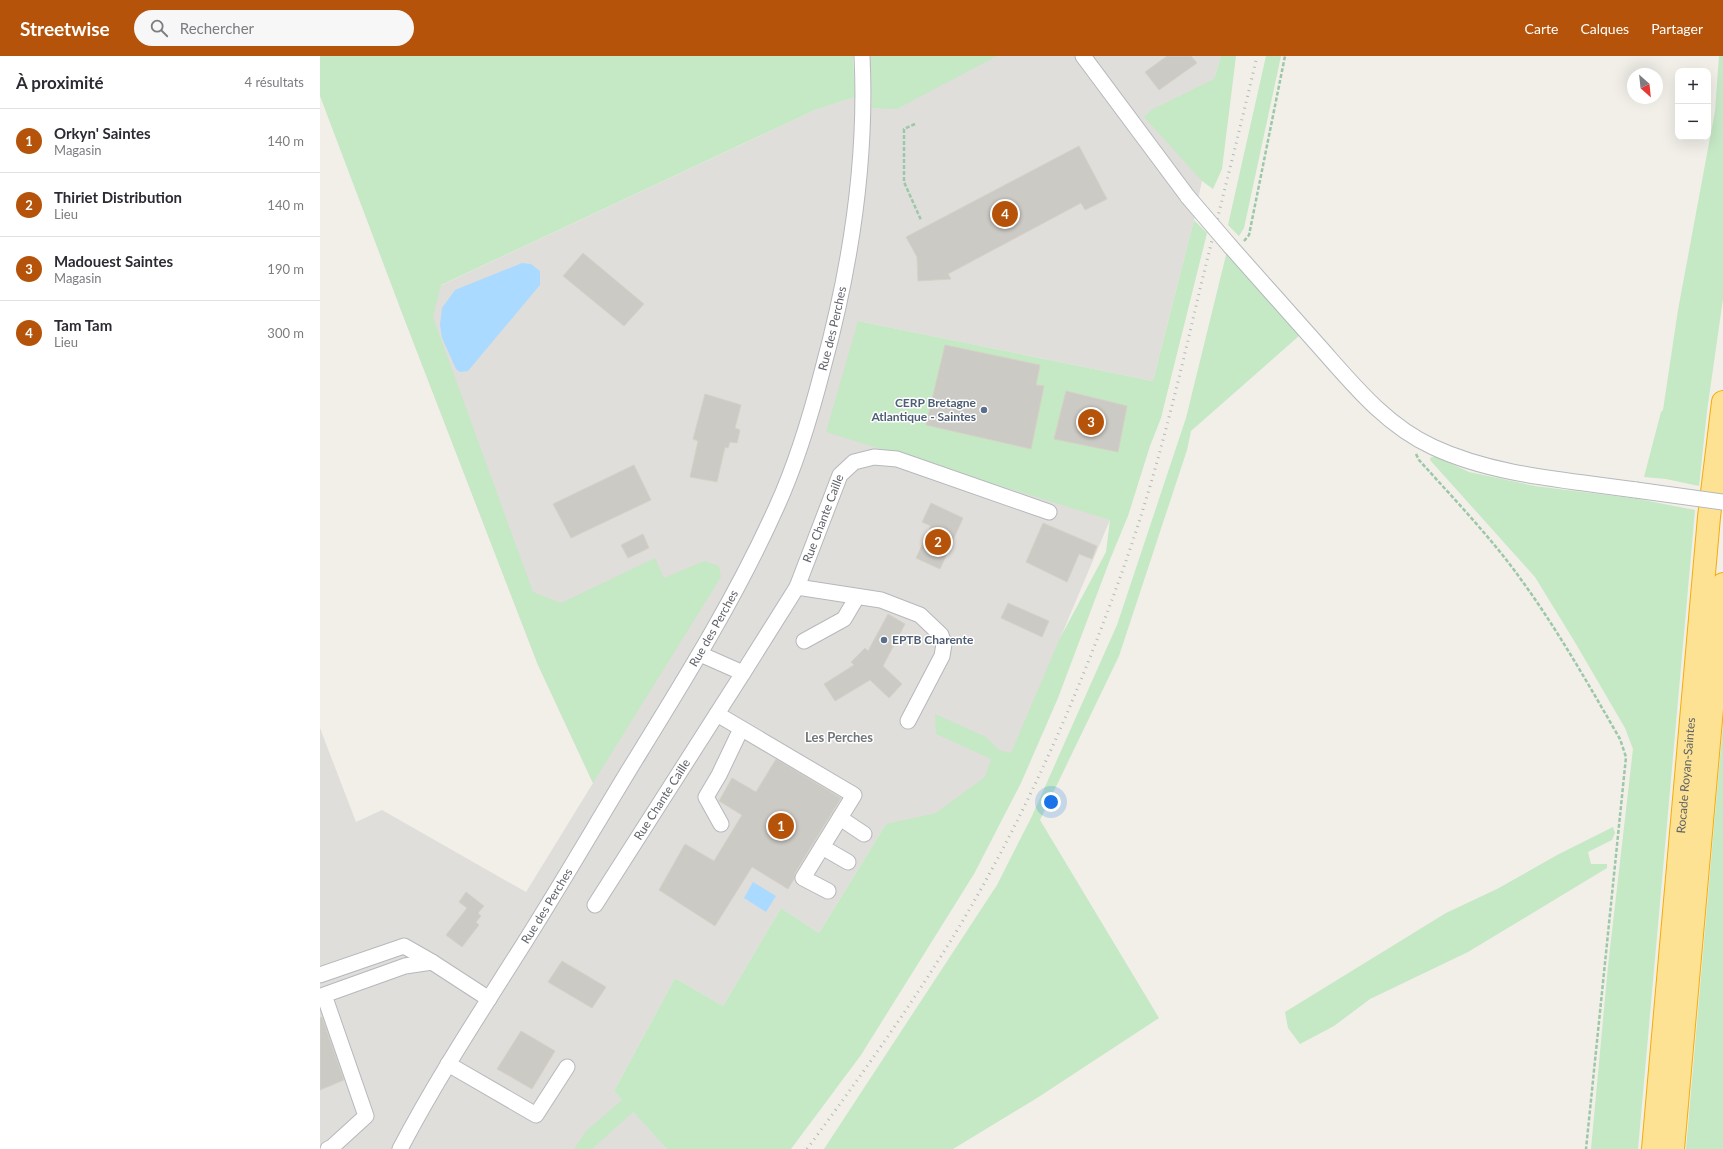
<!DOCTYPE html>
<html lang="fr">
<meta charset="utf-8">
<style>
body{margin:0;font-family:Lato,sans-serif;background:#f7f7f7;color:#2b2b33}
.controls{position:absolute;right:12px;top:12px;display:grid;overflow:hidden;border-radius:8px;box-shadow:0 4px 16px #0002}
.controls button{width:36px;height:36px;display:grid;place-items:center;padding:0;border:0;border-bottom:1px solid #e1e1e2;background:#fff;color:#2b2b33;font:20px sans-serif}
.compass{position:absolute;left:1307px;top:12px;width:36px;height:36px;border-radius:50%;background:#fff;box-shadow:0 4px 16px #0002;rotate:153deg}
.you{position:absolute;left:731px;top:746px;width:14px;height:14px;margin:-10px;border:3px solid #fff;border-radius:50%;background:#1a73e8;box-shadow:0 0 0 6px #1a73e833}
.badge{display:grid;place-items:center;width:26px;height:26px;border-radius:50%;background:#b45309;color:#fff;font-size:13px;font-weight:700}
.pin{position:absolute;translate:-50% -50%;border:2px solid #fff;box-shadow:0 1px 4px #0006}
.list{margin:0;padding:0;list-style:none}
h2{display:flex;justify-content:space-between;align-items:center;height:52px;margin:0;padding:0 16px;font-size:17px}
h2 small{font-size:13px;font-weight:400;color:#7c7c81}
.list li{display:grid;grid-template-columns:26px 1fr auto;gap:12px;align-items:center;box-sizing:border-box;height:64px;padding:0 16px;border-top:1px solid #e1e1e2}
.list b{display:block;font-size:15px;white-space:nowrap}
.list p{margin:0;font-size:13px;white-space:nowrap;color:#7c7c81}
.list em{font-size:13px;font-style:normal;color:#7c7c81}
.icon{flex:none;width:22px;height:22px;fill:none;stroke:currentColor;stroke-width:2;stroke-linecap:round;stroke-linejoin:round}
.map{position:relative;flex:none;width:1403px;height:1093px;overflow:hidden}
header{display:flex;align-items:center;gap:24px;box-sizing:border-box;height:56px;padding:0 20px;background:#b45309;color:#fff}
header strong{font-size:19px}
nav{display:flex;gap:22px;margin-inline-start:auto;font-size:14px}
.search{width:280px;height:36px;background:#f7f7f7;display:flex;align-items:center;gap:10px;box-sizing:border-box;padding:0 14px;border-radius:22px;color:#7c7c81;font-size:15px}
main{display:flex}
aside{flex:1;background:#fff}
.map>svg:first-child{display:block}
.industrial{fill:#e0deda}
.green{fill:#c5e8c5}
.water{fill:#aadaff}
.building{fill:#cccac5;stroke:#d6d1c6}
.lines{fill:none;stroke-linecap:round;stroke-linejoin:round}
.minor-casing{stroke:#b5b8bc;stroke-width:17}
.highway-casing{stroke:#f9ab00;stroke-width:24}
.path{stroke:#9cc7a9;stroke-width:2.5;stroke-dasharray:4 2;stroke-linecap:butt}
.minor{stroke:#fff;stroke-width:15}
.highway{stroke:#fde293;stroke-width:22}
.rail{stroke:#b6b7b8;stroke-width:3;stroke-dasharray:1 5;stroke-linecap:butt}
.minor-bridge-casing{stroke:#b5b8bc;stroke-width:17;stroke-linecap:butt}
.minor-bridge{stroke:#fff;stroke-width:15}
.service-dot{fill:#5c6f8a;stroke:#fff;stroke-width:1.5}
.labels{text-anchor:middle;stroke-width:3;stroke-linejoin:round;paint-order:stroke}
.street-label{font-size:12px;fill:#5f6368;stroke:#fff}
.service-label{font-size:12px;font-weight:bold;fill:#4e5e75;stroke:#fff;text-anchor:end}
.neighbourhood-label{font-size:13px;font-weight:bold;fill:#70757a;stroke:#fff}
</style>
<header>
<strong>Streetwise</strong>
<div class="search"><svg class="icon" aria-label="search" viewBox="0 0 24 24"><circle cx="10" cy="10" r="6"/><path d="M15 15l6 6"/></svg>Rechercher</div>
<nav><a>Carte</a><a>Calques</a><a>Partager</a></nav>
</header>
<main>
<aside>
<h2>À proximité<small>4 résultats</small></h2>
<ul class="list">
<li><span class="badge">1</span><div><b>Orkyn' Saintes</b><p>Magasin</p></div><em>140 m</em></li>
<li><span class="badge">2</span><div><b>Thiriet Distribution</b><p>Lieu</p></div><em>140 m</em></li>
<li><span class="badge">3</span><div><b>Madouest Saintes</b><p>Magasin</p></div><em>190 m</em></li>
<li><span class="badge">4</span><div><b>Tam Tam</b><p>Lieu</p></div><em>300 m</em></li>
</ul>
</aside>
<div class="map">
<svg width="1403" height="1093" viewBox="0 0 1403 1093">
<rect width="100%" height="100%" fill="#f1efe8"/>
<path class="industrial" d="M546 0H901L894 23 892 75 874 164 833 325 538 265 790 464 693 694 632 806 566 768 499 877 461 852 403 950 355 922 294 1035 347 1093H0V672L36 766 62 754 206 836 273 727 218 609 79 249 495 54 547 37Z"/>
<path class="green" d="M0 0H533L535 41 495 54 121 229 113 261 213 536 241 547 335 502 344 522 384 505 399 510 401 521 273 727 218 609 79 249 0 40Z
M551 0H677L577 53 552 52Z
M901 0H916L902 113 893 133 882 125 824 61 831 54 894 23Z
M946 0H961L924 172 919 180 908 169Z
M1399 0H1403V243L1387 355 1379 430 1346 423 1324 421 1341 356 1343 354 1358 254 1395 55Z
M874 164 887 177 841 362 830 390 808 460 791 501 738 642 701 727 654 818 541 999 471 1093H347L313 1056 272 1093H254L266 1075 302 1044 294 1035 355 922 403 950 461 852 499 877 566 768 616 757 665 721 671 703 616 678 615 658 666 681 679 694 691 697 739 584 786 496 790 464 506 376 538 265 833 325Z
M907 195 980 279 871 375 867 394 799 600 720 764 839 962 717 1042 633 1093H504L677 829 712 760 797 569 866 362Z
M1111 401H1117L1149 416 1215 430 1318 443 1375 454 1318 1093H1271L1288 910 1313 693 1305 672 1256 588 1215 521 1110 404Z
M1403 667V1093H1366Z
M1293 771 1295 777 1292 784 1268 796 1271 808H1287V812L1148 896 1050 943 1014 970 980 988 968 972 965 956 1126 857 1177 833 1239 798Z"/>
<path class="water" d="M202 207 211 208 220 215V229L148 315 140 316 136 313 122 282 120 269 122 252 135 234Z
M433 826 456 840 446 856 424 842Z"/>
<path class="building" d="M847 0H871L877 7 839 34 825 16Z
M759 90 787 143 765 154 761 147 628 218 631 223 598 225 597 201 586 181Z
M263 197 324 248 304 270 243 220Z
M625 289 720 309 716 329 724 330 711 393 606 369Z
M746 335 807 350 798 396 734 383Z
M385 338 421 349 415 372 420 374 417 387 410 386 408 392 405 391 397 426 370 421 378 385 373 383Z
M314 409 331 444 251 482 233 448Z
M611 447 643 462 620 513 596 502 611 470 602 466Z
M723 467 777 490 772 503 759 498 747 526 706 506Z
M323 478 329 492 308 502 301 489Z
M688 547 729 565 722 581 681 562Z
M568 558 585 568 563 610 582 628 569 642 550 624 515 645 504 628 534 609 531 606 545 592 548 595Z
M456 703 521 742 475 817 474 823 468 833 432 811 395 870 339 834 365 788 394 805 422 759 399 745 412 722 436 736Z
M146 836 164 850 158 857 161 860 156 866 159 869 142 891 126 879 147 852 139 846Z
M242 905 286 931 272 952 228 926Z
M2 961 24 1024 0 1034V962Z
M201 975 235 995 212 1033 177 1013Z"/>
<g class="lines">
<g class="minor-casing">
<g id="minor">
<path d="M763 0 868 141"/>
<path d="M910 190C939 223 969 256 998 289 1032 327 1065 369 1113 391 1175 420 1248 424 1316 434"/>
<path d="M477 531 561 544 600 559 621 579 624 588 622 600 588 665"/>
<path d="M484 585 524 563 537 541"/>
<path id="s1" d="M423 617 477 531 520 419 534 406 554 401 577 403 729 456"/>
<path d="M397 658 534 739 483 822 508 835"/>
<path d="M520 762 544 778"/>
<path d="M401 768 386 741 399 719 421 673"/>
<path d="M502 791 528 806"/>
<path id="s2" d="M275 849 423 617 380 598"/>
<path d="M0 919 84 890 112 906"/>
<path d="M128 1008 216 1059 247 1011"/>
<path d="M8 1093 12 1091 46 1060 4 939 85 910 112 906 169 943"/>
<path id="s3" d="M80 1093C113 1030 151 971 189 911 231 846 269 780 309 714 362 628 416 542 457 450 477 406 491 359 503 312 530 213 547 103 542 0"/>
</g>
</g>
<g class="highway-casing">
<g id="highway">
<path id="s4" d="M1333 1093 1389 461 1403 346"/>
<path d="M1353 1093 1403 528"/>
</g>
</g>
<path class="path" d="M595 68 584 73V126L601 164
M924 185 929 179 965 0
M1096 398 1099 404C1126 434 1155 465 1181 497 1227 555 1263 619 1300 683L1306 701 1266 1093"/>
<use href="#minor" class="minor"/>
<use href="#highway" class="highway"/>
<path class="rail" d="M487 1093C538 1024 588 954 633 881 706 761 762 631 808 499 838 413 859 323 880 233 899 155 919 78 937 0"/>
<g class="minor-bridge-casing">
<path id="minor-bridge" d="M868 141 910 190
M1316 434 1403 446"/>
</g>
<use href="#minor-bridge" class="minor-bridge"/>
</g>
<g class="service-dot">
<circle cx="664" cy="354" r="4"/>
<circle cx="564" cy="584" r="4"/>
</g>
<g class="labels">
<g class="street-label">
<text dy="4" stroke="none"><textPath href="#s3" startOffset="932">Rue des Perches</textPath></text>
<text dy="4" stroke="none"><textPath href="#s1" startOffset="175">Rue Chante Caille</textPath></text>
<text dy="4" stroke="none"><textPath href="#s3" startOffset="608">Rue des Perches</textPath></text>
<text dy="4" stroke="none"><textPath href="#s4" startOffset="375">Rocade Royan-Saintes</textPath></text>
<text dy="4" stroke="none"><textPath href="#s2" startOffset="125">Rue Chante Caille</textPath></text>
<text dy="4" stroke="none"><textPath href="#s3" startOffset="284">Rue des Perches</textPath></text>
</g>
<g class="service-label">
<text x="656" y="351">CERP Bretagne<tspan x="656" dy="14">Atlantique - Saintes</tspan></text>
<text x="572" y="588" text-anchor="start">EPTB Charente</text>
</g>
<g class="neighbourhood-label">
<text x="519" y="686">Les Perches</text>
</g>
</g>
</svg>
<div class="controls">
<button>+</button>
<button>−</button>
</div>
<svg class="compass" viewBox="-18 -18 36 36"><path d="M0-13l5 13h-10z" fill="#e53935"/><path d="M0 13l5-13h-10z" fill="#7c7c81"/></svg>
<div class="you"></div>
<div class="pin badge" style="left:461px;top:770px">1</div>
<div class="pin badge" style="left:618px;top:486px">2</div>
<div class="pin badge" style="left:771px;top:366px">3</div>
<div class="pin badge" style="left:685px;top:158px">4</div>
</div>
</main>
